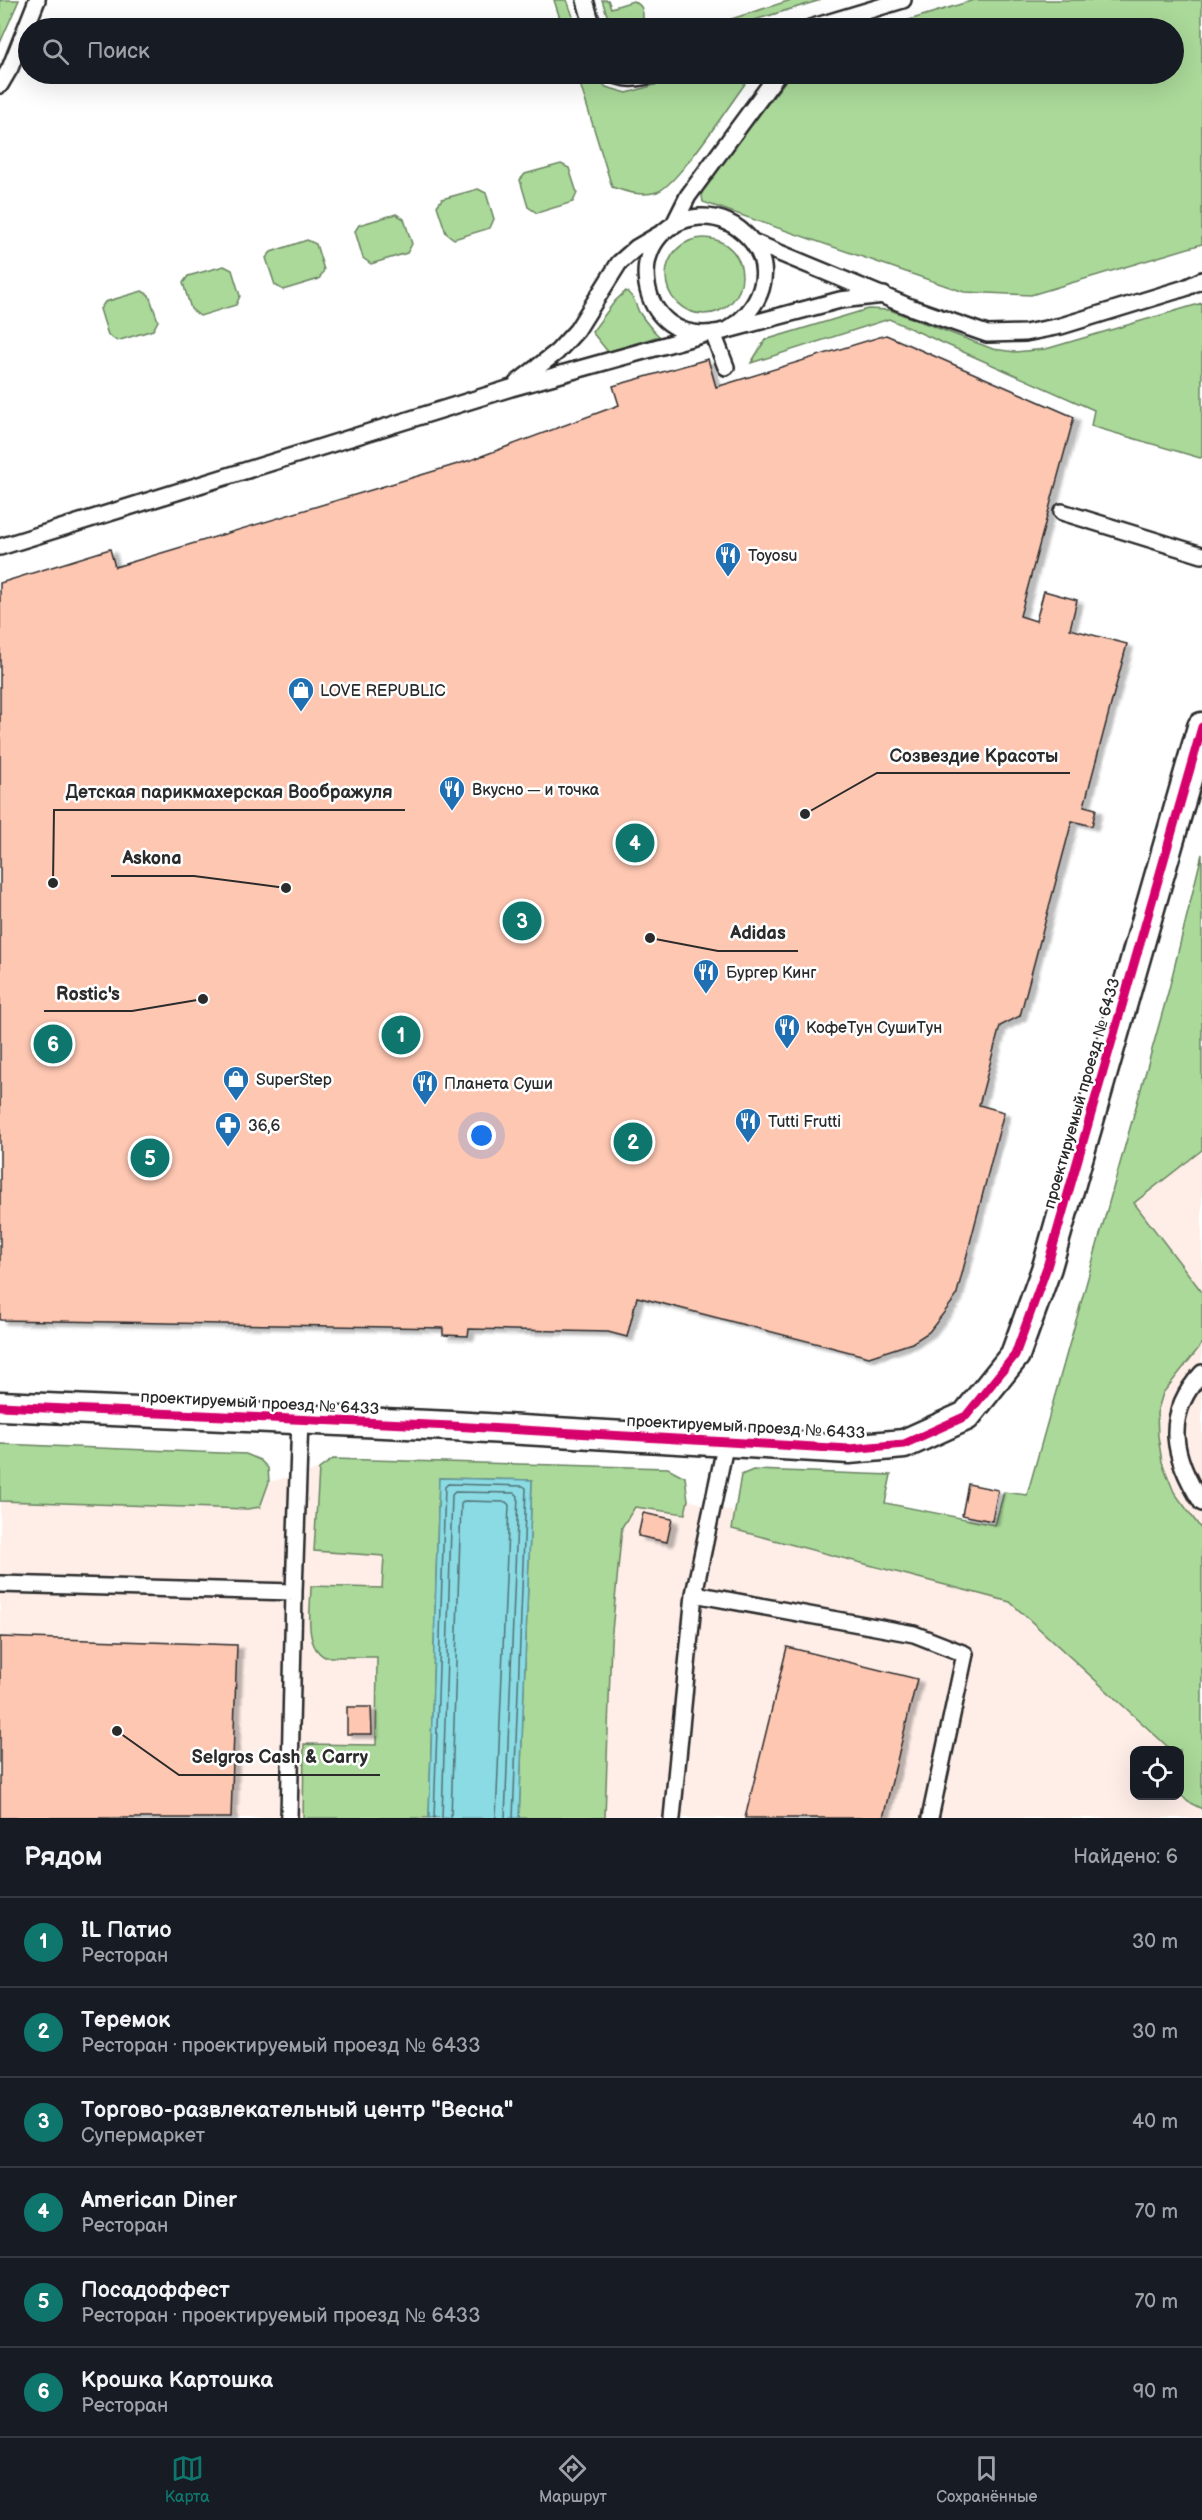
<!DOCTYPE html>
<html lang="ru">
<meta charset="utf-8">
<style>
body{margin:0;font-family:"Balsamiq Sans",sans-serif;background:#242831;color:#f1f3f6}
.controls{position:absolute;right:18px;bottom:18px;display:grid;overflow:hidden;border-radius:12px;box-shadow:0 6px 24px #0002}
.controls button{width:54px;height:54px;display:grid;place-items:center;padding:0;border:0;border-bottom:2px solid #363941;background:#171b24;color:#f1f3f6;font:30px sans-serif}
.you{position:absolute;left:482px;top:1136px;width:21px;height:21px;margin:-15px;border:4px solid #fff;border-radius:50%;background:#1a73e8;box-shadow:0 0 0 9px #1a73e833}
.badge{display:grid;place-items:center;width:39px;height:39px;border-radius:50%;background:#0f766e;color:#fff;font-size:20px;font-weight:700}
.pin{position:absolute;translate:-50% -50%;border:3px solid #fff;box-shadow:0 2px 6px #0006}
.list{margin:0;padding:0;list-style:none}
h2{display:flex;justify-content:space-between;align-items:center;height:78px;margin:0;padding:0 24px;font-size:26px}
h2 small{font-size:20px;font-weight:400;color:#9ea1a6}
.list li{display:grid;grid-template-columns:39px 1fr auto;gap:18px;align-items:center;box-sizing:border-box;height:90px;padding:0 24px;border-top:2px solid #363941}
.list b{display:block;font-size:22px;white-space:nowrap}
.list p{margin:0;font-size:20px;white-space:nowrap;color:#9ea1a6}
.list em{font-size:20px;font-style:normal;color:#9ea1a6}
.icon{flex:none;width:33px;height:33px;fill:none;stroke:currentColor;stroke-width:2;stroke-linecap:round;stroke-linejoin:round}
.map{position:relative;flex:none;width:1202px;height:1818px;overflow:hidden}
.search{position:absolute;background:#171b24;box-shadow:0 6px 24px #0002;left:18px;right:18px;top:18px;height:66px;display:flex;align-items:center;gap:15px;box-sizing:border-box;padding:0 21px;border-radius:33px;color:#9ea1a6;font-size:22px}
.sheet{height:618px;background:#171b24}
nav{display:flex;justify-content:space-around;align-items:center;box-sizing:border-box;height:84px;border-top:2px solid #363941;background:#171b24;font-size:16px;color:#9ea1a6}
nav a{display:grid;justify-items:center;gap:3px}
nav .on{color:#0f766e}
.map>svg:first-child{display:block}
.built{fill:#ffeee8;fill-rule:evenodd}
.green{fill:#aad999;stroke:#6a8262;stroke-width:1.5}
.water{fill:#8adbe4;stroke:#64959a;stroke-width:1.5}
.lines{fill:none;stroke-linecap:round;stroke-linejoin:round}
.shore{stroke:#517175;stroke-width:1.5}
.building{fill:#fec7b2;stroke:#2b2b2b;stroke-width:1.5;filter:url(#shadow)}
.service-casing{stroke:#2b2b2b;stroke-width:20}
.minor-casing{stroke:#2b2b2b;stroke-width:33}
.service{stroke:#fff;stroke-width:15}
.minor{stroke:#fff;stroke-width:28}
.cycleway-casing{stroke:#fff;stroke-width:13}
.cycleway{stroke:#d6006c;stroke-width:9}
.labels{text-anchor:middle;stroke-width:5;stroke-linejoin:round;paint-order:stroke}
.poi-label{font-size:16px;fill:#2b2b2b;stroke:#fff;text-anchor:start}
.street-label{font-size:16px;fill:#2b2b2b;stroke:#fff}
.leader{fill:none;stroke:#2b2b2b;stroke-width:2}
.callout-dot{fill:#2b2b2b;stroke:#fff;stroke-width:2}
.callout-label{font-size:18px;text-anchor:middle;font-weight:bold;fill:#2b2b2b;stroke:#fff;stroke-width:5;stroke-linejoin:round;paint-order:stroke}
</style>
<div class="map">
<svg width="1202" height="1818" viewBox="0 0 1202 1818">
<defs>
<filter id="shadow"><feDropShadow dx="6" dy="4" stdDeviation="1.5" flood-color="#0004"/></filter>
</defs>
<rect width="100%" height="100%" fill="#fff"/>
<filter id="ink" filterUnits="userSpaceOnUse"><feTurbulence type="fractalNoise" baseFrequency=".0167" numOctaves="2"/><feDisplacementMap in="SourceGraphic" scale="12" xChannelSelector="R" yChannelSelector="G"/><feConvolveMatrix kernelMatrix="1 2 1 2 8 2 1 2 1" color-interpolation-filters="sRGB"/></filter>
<g filter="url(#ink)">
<path class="built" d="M1202 854V1818H564L591 1473 714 1507 1026 1577ZM1134 1750H1180V1796H1134Z
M0 1454 237 1464 269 1482 319 1469 429 1474 416 1818H0Z"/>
<path class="green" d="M0 0H19L0 43Z
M554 0H567L577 28H563Z
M602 0H608L611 8 633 1C642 5 643 9 643 18L638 24 617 28 607 15Z
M791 0H821L728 28 725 21Z
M974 0H1202V244L1031 295 964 292 703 202 701 190 791 74H1174V28H883Z
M577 74H594L606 87 627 93 693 74H749L747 81C732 101 677 186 657 192 641 197 627 192 612 187Z
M561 164 569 168 577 193 573 202 537 213 528 207 520 180 525 174Z
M478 189 486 193 494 219 490 228 454 239 446 233 437 206 442 199Z
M396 214 404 219 412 244 407 253 371 264 363 258 355 231 359 225Z
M666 276a38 38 0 1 1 76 0a38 38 0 1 1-76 0Z
M307 240 316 244 324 270 319 279 283 290 275 285 266 258 271 252Z
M224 266 232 270 240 296 236 305 200 316 191 309 183 283 188 276Z
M142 291 149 295 158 321 153 330 117 341 108 335 100 309 105 302Z
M626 291C634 297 635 303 639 312 645 321 651 329 659 336L608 352 592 332 615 301Z
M1202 303V457L1200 458 1091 426 1094 410 889 319 751 363 765 340 868 309 890 310 993 349 1015 352 1046 349Z
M1202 854V1150L1134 1203 1202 1292V1344L1163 1393 1157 1413 1158 1436 1162 1462 1174 1492 1202 1530V1809L1188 1802 1180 1794V1750H1164L1167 1746 1010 1602 732 1529 741 1475 753 1470 891 1475 885 1503 995 1525 1004 1492 1027 1495 1169 989Z
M0 1444 246 1454 260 1460 268 1468 269 1482 260 1507 247 1509 0 1501Z
M333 1459 668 1468 685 1477 688 1500 685 1514 635 1507 622 1527 611 1642 605 1818H519L532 1480 439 1478 429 1818H303L304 1744 376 1745 377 1657H325C303 1646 311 1607 311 1586L382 1588 384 1556 314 1551 319 1469Z"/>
<path class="water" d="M439 1478 532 1480 519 1818H429Z"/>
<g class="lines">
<path class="shore" d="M434 1818 445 1487 448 1484 523 1486 526 1488 513 1818
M442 1818 452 1495 455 1492 515 1493 518 1496 505 1818
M451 1818 461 1504 464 1501 506 1502 509 1505 496 1818"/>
</g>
<path class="building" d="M886 335 1074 417 1020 616 1036 621 1044 591 1077 600 1070 629 1127 644 1084 806 1096 809 1092 826 1072 821 1020 1016 1000 1026 979 1105 1004 1112 956 1297 929 1332 912 1343 869 1357 637 1297 627 1337 608 1332 469 1329 468 1336 443 1335V1328L0 1320V583L110 549 115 567 471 460 619 405 613 386 708 359 716 387Z
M968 1484 998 1490 992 1521 962 1515Z
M643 1513 672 1519 667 1542 638 1536Z
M0 1637 237 1645 231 1818H0Z
M787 1647 917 1679 883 1818H745Z
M347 1707H371L372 1734H347Z"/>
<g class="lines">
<g class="service-casing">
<path id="service" d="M585 0 593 28
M810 28 903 0
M613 74C628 81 640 78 655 74
M0 85 10 68 37 0
M673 226 688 196 778 74
M753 242 910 307 987 334 1025 333 1061 326 1185 288 1202 280
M727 330C760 310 778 270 749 238 736 224 720 216 700 217 617 224 635 351 720 332L840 300 884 295
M713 333 726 367
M517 383 557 352 577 330 619 263 636 248 660 234
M1062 512 1202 555
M0 547 511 388 705 334
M1202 1373C1162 1416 1173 1458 1202 1503
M0 1584 294 1592 289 1818
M294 1592 300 1419
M694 1594 726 1442
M672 1818 694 1594 914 1634 965 1654 930 1818"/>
</g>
<g class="minor-casing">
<path id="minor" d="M0 1406 452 1426 849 1449 904 1444 966 1416 1015 1355 1047 1267 1202 727"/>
</g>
<use href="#service" class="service"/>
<use href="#minor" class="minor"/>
<g class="cycleway-casing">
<path id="cycleway" d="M0 1406 452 1426 849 1449 904 1444 966 1416 1015 1355 1047 1267 1202 727"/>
</g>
<use href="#cycleway" class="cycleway"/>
</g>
</g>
<defs>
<g id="restaurant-pin" transform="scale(1.35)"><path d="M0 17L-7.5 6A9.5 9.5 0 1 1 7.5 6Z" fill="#1f6fb2" stroke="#fff"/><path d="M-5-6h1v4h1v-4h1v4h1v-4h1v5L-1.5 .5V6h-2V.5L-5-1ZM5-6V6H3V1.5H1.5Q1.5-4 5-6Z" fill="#fff"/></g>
<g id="shop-pin" transform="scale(1.35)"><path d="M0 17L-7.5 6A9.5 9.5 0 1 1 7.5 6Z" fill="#1f6fb2" stroke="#fff"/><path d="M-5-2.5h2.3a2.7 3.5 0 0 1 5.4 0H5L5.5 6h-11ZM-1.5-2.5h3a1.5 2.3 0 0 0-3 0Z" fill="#fff"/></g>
<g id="pharmacy-pin" transform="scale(1.35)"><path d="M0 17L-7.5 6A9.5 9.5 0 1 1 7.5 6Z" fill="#1f6fb2" stroke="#fff"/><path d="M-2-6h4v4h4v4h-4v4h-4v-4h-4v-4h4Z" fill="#fff"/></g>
</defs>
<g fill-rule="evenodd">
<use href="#restaurant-pin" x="728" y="555"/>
<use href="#shop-pin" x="301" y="690"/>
<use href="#restaurant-pin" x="452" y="789"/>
<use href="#restaurant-pin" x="706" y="972"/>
<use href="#restaurant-pin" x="787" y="1027"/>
<use href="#shop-pin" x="236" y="1079"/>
<use href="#restaurant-pin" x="425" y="1083"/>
<use href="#restaurant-pin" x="748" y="1121"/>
<use href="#pharmacy-pin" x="228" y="1125"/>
</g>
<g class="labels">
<g class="poi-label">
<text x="748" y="561">Toyosu</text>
<text x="320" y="696">LOVE REPUBLIC</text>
<text x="472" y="795">Вкусно — и точка</text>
<text x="726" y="978">Бургер Кинг</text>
<text x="806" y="1033">КофеТун СушиТун</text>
<text x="256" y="1085">SuperStep</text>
<text x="444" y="1089">Планета Суши</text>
<text x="768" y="1127">Tutti Frutti</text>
<text x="248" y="1131">36,6</text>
</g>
<g class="street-label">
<text transform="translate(1081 1093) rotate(-74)" y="6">проектируемый проезд № 6433</text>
<text transform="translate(260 1402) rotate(3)" y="6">проектируемый проезд № 6433</text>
<text transform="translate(746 1426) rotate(3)" y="6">проектируемый проезд № 6433</text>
</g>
</g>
<path class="leader" d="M805 814L877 773H1070M53 883L54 810H405M286 888L194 876H111M650 938L718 951H798M203 999L132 1011H44M117 1731L179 1775H380"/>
<g class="callout-dot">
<circle cx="805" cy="814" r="6"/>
<circle cx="53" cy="883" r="6"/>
<circle cx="286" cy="888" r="6"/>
<circle cx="650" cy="938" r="6"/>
<circle cx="203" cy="999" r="6"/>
<circle cx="117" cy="1731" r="6"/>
</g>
<g class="callout-label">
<text x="974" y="762">Созвездие Красоты</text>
<text x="229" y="798">Детская парикмахерская Воображуля</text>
<text x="152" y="864">Askona</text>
<text x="758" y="939">Adidas</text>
<text x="88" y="1000">Rostic's</text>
<text x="280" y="1763">Selgros Cash &amp; Carry</text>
</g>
</svg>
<div class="controls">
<button><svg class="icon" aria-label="locate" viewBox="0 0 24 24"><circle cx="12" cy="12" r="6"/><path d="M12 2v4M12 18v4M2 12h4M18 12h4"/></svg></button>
</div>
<div class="you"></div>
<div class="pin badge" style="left:401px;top:1035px">1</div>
<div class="pin badge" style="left:633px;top:1142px">2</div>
<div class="pin badge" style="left:522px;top:921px">3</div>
<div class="pin badge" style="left:635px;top:843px">4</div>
<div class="pin badge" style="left:150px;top:1158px">5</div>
<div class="pin badge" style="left:53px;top:1044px">6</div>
<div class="search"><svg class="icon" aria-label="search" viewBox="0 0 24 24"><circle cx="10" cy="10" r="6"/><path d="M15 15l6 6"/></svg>Поиск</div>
</div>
<section class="sheet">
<h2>Рядом<small>Найдено: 6</small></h2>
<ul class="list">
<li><span class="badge">1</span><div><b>IL Патио</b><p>Ресторан</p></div><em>30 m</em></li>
<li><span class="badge">2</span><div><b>Теремок</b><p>Ресторан · проектируемый проезд № 6433</p></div><em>30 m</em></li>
<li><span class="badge">3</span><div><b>Торгово-развлекательный центр &quot;Весна&quot;</b><p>Супермаркет</p></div><em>40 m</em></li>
<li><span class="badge">4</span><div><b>American Diner</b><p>Ресторан</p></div><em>70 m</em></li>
<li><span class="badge">5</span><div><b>Посадоффест</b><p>Ресторан · проектируемый проезд № 6433</p></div><em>70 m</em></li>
<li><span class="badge">6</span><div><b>Крошка Картошка</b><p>Ресторан</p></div><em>90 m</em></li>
</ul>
</section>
<nav>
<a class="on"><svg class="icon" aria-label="map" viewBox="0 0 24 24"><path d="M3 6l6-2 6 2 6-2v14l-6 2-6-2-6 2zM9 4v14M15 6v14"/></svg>Карта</a>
<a><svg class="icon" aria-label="directions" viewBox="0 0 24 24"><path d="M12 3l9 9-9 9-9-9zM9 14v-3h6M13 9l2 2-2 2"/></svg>Маршрут</a>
<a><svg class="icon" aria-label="saved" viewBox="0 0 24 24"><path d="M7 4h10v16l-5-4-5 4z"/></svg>Сохранённые</a>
</nav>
